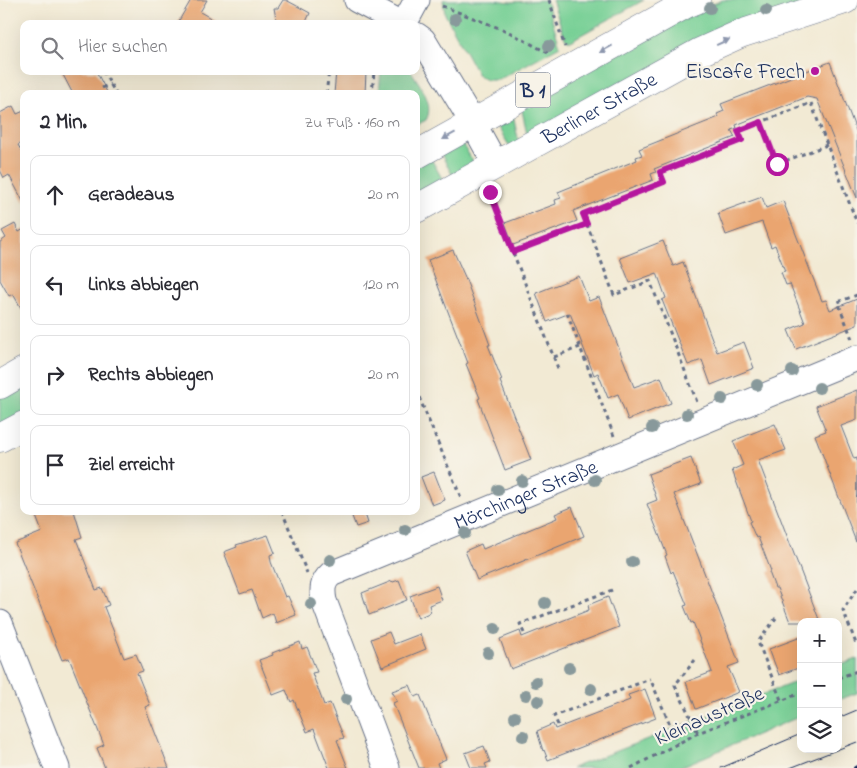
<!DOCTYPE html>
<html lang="de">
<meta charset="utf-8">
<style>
body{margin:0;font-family:"Indie Flower",sans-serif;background:#f7f7f7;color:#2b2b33}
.controls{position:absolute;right:15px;bottom:15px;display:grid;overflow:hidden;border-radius:10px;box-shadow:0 5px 20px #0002}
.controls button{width:45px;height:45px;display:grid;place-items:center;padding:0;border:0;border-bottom:1px solid #e1e1e2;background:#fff;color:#2b2b33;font:25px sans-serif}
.stop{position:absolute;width:15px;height:15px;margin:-11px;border:4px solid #b5179e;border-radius:50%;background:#fff}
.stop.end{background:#b5179e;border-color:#fff;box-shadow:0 1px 5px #0008}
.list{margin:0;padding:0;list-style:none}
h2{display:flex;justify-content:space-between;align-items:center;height:65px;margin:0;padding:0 20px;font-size:21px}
h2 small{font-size:16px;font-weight:400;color:#7c7c81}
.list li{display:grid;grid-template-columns:32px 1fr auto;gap:15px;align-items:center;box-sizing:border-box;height:80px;margin:0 10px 10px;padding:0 10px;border:1px solid #e1e1e2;border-radius:10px}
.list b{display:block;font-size:19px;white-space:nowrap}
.list em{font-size:16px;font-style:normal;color:#7c7c81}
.icon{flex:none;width:28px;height:28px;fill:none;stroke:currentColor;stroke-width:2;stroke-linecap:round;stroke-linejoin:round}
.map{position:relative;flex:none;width:857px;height:768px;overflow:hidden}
.search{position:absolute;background:#fff;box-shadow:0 5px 20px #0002;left:20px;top:20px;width:400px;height:55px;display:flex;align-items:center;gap:12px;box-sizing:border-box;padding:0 18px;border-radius:10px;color:#7c7c81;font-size:19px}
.panel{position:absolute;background:#fff;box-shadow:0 5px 20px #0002;left:20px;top:90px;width:400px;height:425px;border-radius:10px}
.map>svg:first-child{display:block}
.green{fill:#78d096;stroke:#4a807a}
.building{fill:#eaa56f}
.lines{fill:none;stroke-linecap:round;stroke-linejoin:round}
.minor-casing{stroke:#667087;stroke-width:27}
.major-casing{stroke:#667087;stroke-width:29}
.path{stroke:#667087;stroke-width:3;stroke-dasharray:4 4;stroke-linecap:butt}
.minor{stroke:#fff;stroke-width:25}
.major{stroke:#fff;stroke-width:28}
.tram{stroke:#1b2f5e;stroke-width:1}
.rail{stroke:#1b2f5e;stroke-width:4}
.tree{fill:#88999b}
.oneway{fill:#8d97ae}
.route{stroke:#b5179e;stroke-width:6}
.poi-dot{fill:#b5179e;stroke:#f7f3e8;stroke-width:2}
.labels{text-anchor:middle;stroke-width:4.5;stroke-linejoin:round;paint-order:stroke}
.shield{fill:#f7f3e8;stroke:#5d6a87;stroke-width:1}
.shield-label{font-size:20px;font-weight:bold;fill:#1b2f5e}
.poi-label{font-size:21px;fill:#1b2f5e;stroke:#f7f3e8;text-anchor:end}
.street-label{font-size:21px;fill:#1b2f5e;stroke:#f7f3e8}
</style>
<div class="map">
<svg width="857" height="768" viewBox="0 0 857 768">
<rect width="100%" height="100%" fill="#f7f3e8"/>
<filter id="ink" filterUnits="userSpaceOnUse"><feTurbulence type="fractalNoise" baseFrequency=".02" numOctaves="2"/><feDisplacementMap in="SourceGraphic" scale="10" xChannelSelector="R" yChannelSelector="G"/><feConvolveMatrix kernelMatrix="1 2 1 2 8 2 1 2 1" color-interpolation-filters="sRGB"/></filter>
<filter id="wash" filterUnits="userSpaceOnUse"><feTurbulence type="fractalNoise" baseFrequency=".0096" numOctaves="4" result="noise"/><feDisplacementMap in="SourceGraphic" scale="20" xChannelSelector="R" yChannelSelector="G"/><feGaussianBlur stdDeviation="1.12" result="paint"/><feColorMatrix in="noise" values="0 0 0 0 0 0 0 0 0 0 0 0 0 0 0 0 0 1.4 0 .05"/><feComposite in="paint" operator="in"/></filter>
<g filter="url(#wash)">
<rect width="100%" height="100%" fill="#f2ead4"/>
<path class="green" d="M443 0H494L511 2 546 0 560 46 498 80H486L478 75 445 14Z
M552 0H644L570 41 566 39 564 35Z
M723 0H816L528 138 521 106 696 11Z
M381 71H411C419 84 435 104 426 120L416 125V94H379Z
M512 111 519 143 510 147 496 124Z
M462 143 474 163 454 178 440 152Z
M430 157 445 184 416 200V165Z
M24 382V416L0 429V394Z
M857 659V693L838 700V666Z
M801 680V716L678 768H572Z"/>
<g id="blocks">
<path class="building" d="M191 0H207L200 12 221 24H177Z
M283 0H286L310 13 305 24H277L274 8H278Z
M830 62 857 133V198L817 99 807 97 736 125 737 128 731 130 735 137 654 169 656 172 651 174 653 180 573 211 577 221 513 245 505 223 556 204 555 200 561 198 558 192 637 160 636 157 642 155 639 149 719 117 717 114 724 111 721 104Z
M61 71H96L108 94H73Z
M336 71H366L365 94H334Z
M13 106 17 114 24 111V142L18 145 24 155V203L9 175 4 178 0 170V113Z
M762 197 766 208 783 201 822 301 826 300 830 310 857 299V325L796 349 788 330 805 323 790 284 786 285 781 272 785 271 775 245 771 247 762 222 726 235 718 213Z
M15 224 19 232 24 229V313L13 294 9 296 0 280V242L6 238 2 231Z
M663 241 673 266 683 262 717 352 744 342 754 368 711 385 702 360 688 365 662 300 666 298 657 273 630 283 620 258Z
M453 250 465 277 490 345H488L502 380 500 381 531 460 505 470 478 399 480 398 466 364 468 363 428 260Z
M579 276 589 301 599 297 634 387 661 377 671 403 628 420 618 394 608 398 598 373 594 375 570 313 547 322 536 293Z
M857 390V420L841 426 854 459 857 458 856 542 815 435 826 431 816 406Z
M775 424 786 450 758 460 820 622H790L777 588H775L769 572 771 571 758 537 756 538 749 522 751 521 732 470 743 465 733 441Z
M691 458 701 484 674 494 739 663 728 667 739 692 696 709 686 682 712 672 693 622 691 623 684 606 687 605 673 571 671 573 665 556 667 555 647 504 657 500 648 474Z
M434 472 445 500 432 505 421 477Z
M572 507 584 536 477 580 465 551 481 544 483 549 557 518 555 514Z
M34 511H74L82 537 76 539 96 590 102 588 109 605 104 607 124 658 136 654 143 671 137 673 150 705 145 707 169 768H105L97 748 104 745 69 658 62 660 15 543 42 532Z
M350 511H364L368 523 356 527Z
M268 535 275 553 270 555 271 562 285 597 288 596 296 615 276 623 273 613 262 618 252 590 240 594 224 552 237 547 236 545Z
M399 580 407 600 369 615 362 593 392 581 393 582Z
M437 586 442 600 429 605 431 612 418 618 410 596Z
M608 597 619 627 511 669 500 639 520 631 522 637 589 610 588 605Z
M389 632 394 644 420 634 426 649 382 667 371 639Z
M801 637V667L779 675 769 649Z
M300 642 302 649 307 647 317 672 312 673 324 705 330 703 344 738 337 740 348 768H329L314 729 307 732 294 700 291 702 286 690 273 695 259 660 273 655 272 653Z
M410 685 415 697 420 695 446 759 437 763 439 768H419L393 703 397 701 392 691Z
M645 689 656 718 548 760 544 750 543 751 537 731 553 724 555 729 630 700 628 695Z
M484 746 490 762 485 764 487 768H471L465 753Z"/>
</g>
</g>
<g filter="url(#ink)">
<use href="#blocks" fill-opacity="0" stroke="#667087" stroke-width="1"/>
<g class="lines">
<g class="minor-casing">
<g id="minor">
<path d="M357 0 402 24"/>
<path d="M404 24 417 0"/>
<path d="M416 35 423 40 473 123 496 165"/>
<path d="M0 623 57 768"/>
<path id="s1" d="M387 768 324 601C322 590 322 582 331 574L857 358"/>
</g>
</g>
<g class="major-casing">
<g id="major">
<path d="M416 155 686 4 696 0"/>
<path id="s2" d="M416 209 700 52 740 34 845 0"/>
<path d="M0 385 24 371"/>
<path d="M0 438 24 425"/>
</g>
</g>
<path class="path" d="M549 0 565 47
M442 6 507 31 550 54
M103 71 116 94
M102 88 110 84
M261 94 263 93
M326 94 329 71
M372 94 374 71
M827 145 777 164 761 122 811 103 857 223
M490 193 559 371
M587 224 614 295 650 281 697 402
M513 252 587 224 583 214 664 182 660 172 742 140 738 131 761 122
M567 313 614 436
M852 339 838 302 857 295
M554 357 580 347
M416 390 462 500
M282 511 307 573
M857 589 843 610 857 646
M776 618 758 642 781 700
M524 633 520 624 615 589
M695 660 675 685 698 733
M838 678 857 671
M652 683 678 743
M558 725 554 716 650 679
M631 768 698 733 801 693"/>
<use href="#minor" class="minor"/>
<use href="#major" class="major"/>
<path class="tram" d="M838 718 857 710
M721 768 801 734
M790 768 857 742"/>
<path class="rail" d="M855 768 857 767"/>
</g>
<g class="tree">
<circle cx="710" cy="8" r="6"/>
<circle cx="766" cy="10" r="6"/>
<circle cx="455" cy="19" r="6"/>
<circle cx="549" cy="46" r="6"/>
<circle cx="792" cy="371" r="6"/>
<circle cx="757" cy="385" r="6"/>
<circle cx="819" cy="388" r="6"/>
<circle cx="722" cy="399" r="6"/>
<circle cx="687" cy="414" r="6"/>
<circle cx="652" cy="428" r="6"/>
<circle cx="595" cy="480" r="6"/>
<circle cx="522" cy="481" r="6"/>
<circle cx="498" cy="490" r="6"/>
<circle cx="405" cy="530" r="6"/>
<circle cx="465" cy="533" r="6"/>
<circle cx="330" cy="560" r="6"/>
<circle cx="632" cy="562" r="6"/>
<circle cx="545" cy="603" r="6"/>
<circle cx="311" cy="604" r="6"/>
<circle cx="495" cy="629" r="6"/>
<circle cx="488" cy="653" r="6"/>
<circle cx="569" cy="668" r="6"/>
<circle cx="536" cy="682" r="6"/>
<circle cx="591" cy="689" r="6"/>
<circle cx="526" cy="695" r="6"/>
<circle cx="346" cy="699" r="6"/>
<circle cx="538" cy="701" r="6"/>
<circle cx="515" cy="717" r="6"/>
<circle cx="523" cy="736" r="6"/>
</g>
<defs><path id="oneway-solid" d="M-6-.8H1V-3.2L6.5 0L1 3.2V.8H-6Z" transform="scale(1.25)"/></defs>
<g class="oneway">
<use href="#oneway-solid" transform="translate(723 42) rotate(-24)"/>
<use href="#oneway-solid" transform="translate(606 49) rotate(151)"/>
<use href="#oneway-solid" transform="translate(449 136) rotate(151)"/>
</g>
</g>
<g class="lines" filter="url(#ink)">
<path class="route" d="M490 192 513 252 587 224 583 214 664 182 660 172 742 140 738 131 761 122 777 164"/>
</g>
<circle class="poi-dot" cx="815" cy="71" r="5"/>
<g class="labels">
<rect class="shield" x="515.5" y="72.5" width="35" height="35" rx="4"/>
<g class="shield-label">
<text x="533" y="97">B 1</text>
</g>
<g class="poi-label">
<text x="805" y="78">Eiscafe Frech</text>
</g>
<g class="street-label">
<text dy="7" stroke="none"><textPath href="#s2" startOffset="209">Berliner Straße</textPath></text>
<text dy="7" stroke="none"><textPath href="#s1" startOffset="418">Mörchinger Straße</textPath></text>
<text transform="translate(709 715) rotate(-24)" y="7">Kleinaustraße</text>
</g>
</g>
</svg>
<div class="controls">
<button>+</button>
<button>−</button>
<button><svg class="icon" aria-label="layers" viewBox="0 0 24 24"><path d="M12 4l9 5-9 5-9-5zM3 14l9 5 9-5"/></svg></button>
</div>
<div class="stop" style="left:777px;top:164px"></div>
<div class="stop end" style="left:490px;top:192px"></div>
<div class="search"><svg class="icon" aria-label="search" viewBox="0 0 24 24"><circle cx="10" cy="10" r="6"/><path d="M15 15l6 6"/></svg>Hier suchen</div>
<section class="panel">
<h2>2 Min.<small>Zu Fuß · 160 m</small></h2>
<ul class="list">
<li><svg class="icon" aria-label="ahead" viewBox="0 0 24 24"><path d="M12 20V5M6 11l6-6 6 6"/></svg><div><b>Geradeaus</b></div><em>20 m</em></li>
<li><svg class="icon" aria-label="left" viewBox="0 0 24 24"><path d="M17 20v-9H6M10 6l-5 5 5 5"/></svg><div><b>Links abbiegen</b></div><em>120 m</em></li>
<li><svg class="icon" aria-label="right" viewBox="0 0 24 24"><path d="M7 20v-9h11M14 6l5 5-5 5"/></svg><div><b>Rechts abbiegen</b></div><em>20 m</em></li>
<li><svg class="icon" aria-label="arrive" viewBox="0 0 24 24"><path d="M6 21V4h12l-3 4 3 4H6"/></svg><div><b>Ziel erreicht</b></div></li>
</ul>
</section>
</div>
